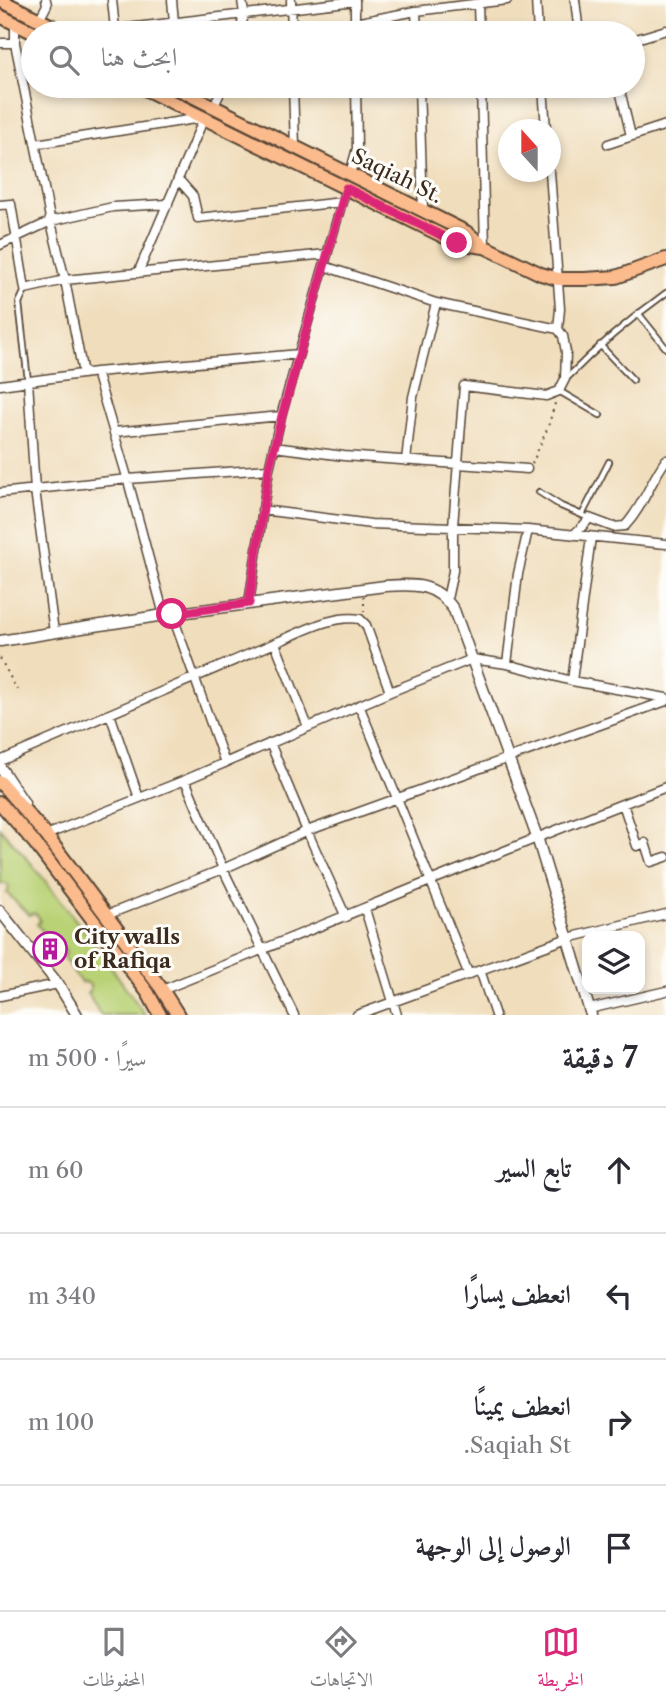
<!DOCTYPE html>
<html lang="ar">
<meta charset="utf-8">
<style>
body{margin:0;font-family:"Libre Caslon Text",Amiri,serif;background:#f2f2f3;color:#2b2b33;direction:rtl}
.controls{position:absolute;right:21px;bottom:21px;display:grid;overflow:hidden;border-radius:14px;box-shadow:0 4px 10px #0003}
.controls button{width:63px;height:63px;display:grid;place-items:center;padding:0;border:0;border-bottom:2px solid #e1e1e2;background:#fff;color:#2b2b33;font:35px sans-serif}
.compass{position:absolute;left:498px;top:119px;width:63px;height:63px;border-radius:50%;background:#fff;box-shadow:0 4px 10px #0003;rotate:339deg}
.stop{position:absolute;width:21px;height:21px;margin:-16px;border:5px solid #db2777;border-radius:50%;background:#fff}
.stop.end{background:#db2777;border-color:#fff;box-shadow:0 2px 7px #0008}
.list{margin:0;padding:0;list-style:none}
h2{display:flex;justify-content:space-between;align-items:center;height:91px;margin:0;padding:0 28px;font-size:30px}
h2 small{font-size:23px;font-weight:400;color:#7c7c81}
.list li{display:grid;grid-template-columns:46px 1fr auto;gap:21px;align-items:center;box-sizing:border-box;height:126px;padding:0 28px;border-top:2px solid #e1e1e2}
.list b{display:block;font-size:26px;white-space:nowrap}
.list p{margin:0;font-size:23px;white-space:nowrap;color:#7c7c81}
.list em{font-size:23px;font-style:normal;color:#7c7c81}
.icon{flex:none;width:38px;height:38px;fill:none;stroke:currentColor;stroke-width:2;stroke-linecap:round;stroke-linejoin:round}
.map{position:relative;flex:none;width:666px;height:1015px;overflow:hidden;direction:ltr}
.search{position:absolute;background:#fff;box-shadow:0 4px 10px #0003;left:21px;right:21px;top:21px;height:77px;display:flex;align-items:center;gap:18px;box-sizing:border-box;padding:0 24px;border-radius:38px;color:#7c7c81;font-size:26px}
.sheet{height:595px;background:#fff}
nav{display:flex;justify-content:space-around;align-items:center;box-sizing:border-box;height:98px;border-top:2px solid #e1e1e2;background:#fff;font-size:19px;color:#7c7c81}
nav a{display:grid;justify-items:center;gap:4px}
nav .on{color:#db2777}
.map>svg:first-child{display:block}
.green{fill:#bad276;stroke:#7a7e4a;stroke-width:2}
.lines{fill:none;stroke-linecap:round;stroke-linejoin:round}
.service-casing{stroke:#564536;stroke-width:8}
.minor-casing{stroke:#564536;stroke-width:11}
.tertiary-casing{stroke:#564536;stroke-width:13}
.primary-casing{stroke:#564536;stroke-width:16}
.path{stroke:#564536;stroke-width:2;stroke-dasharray:2 5;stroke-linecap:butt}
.service{stroke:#fff;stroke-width:4.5}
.minor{stroke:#fff;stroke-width:8}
.tertiary{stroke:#fff;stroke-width:10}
.primary{stroke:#fbbb8c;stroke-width:12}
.route{stroke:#db2777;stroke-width:9}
.labels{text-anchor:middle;stroke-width:6;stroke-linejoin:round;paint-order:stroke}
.street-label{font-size:21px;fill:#3b2a1e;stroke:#fdfcf7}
.poi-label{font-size:21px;font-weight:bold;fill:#3b2a1e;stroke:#fdfcf7;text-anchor:start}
</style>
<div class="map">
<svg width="666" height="1015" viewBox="0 0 666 1015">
<rect width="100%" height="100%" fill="#fdfcf7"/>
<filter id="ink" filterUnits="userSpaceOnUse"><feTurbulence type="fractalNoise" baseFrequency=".0143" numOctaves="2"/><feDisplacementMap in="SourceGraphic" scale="14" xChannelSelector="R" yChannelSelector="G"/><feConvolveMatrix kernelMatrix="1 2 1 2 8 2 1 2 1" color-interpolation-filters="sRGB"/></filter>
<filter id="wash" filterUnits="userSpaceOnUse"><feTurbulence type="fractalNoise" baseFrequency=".00686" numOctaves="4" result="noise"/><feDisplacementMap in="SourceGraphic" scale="28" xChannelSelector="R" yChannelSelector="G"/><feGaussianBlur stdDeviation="1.57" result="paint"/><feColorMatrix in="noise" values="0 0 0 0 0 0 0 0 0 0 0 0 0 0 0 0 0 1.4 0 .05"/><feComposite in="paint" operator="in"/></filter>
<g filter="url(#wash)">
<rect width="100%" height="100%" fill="#f0ddbb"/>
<path class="green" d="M0 828 31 863 100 951 145 1015H101L87 993 90 990V985L86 982 81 983 63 957 66 954 65 949 60 946 56 948 37 924 40 921 38 916 34 913 29 915 7 893 9 889 8 885 3 883 0 884Z"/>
</g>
<g filter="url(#ink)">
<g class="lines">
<g class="service-casing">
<path id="service" d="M25 290 19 303 28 381
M638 313 666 348
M600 345 633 380
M566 379C597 347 630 319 666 293
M559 391 600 415
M539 492 561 506 589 518
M582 515 609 462"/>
</g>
<g class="minor-casing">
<path id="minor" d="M112 0 115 29
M172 0 175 33
M291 0 292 33
M355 0V33
M536 0 538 33
M575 0 579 33
M478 4 479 33
M416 11 417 33
M39 20 47 5 46 0
M355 23 416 11 507 0
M15 24V43L50 218 65 280 83 374
M85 33 355 1
M240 33 244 14 242 0
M633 40 666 30
M0 43H15
M293 86 295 147
M419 86 423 210
M481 86 485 247
M543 86 546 130
M619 86 631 136
M214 106 223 86
M36 144 201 118
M608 144 666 125
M350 174 357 148 356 86
M178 179 193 196 198 218 342 202
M0 205 11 204 25 289 65 280 327 254
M0 245 51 221 113 207 168 204
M324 266 436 303 558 329
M138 273 204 118
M96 372 127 477 164 615
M28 381 35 490 54 632
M0 385 96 372 299 354
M114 432 281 416
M274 447 344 456 527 469
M406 461 413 397 436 303
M0 493 128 479 269 469
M262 510 371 524 528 530 666 544
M574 535C579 528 585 526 589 518L613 527 625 526C643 507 651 480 666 460
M447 599 453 571V526L464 386 546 396 559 391 565 379 566 352 563 336 558 329 560 309 550 172
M249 603 269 469 281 416 346 188
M172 614 225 763
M275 643C300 633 332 614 360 619L366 625 390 692
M507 664 518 574 528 530
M572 681 591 537
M359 705 469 975
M110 714 139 798
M270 743 307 831 346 917
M0 761 275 643 308 727
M185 780 223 869 294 1015
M623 804 637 846 645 843 651 862 666 857
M46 835 185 780 390 692 472 659 507 664 572 681 666 698
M365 909 397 1015
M107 915 223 869 307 831 666 701
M480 970 495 1015
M162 990C330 923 497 852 666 787
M0 996 58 984
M589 1009 666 991
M357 1015 568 938 666 914"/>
</g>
<g class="tertiary-casing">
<path id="tertiary" d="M0 641 164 615 385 586C415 584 436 583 454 610L537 837 591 1015
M0 767 24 803
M0 911 58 984 77 1015"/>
</g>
<g class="primary-casing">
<path id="primary" d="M0 0 66 33
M0 16 34 33
M139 86 457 243 484 247
M172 86 466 232 485 247 541 274 558 279H585L616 277 666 259
M0 782 46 835 161 988 178 1015
M0 803 34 842 148 993 160 1015"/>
</g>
<path class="path" d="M532 464 548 427 556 400
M364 612V596
M0 658 17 690"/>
<use href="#service" class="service"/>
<use href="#minor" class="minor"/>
<use href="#tertiary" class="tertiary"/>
<use href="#primary" class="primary"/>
</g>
</g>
<g class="lines" filter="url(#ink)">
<path class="route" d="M172 614 249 603 269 468 282 416 346 188 457 243"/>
</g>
<defs>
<g id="building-ring" transform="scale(1.75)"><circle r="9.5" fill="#fdfcf7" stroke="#b5179e" stroke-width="1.5"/><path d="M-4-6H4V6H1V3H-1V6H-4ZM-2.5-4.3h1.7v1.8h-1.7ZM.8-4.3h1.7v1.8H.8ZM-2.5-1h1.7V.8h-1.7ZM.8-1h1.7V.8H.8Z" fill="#b5179e"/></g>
</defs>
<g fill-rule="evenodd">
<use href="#building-ring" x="50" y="949"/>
</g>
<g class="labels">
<g class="street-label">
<text transform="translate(397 176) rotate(26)" y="7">Saqiah St.</text>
</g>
<g class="poi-label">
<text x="74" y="944">City walls<tspan x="74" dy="24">of Rafiqa</tspan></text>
</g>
</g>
</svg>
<div class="controls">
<button><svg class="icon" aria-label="layers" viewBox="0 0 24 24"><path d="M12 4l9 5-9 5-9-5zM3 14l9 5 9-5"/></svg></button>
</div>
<svg class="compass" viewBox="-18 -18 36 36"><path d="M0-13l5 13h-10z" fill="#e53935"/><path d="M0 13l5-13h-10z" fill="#7c7c81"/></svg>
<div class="stop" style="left:172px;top:614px"></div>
<div class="stop end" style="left:457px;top:243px"></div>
<div class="search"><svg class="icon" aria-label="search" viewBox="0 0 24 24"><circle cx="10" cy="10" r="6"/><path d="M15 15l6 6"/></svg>ابحث هنا</div>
</div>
<section class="sheet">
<h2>7 دقيقة<small>سيرًا · 500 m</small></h2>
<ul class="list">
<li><svg class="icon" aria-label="ahead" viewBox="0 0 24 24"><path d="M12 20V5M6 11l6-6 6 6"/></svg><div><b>تابع السير</b></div><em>60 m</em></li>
<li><svg class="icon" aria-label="left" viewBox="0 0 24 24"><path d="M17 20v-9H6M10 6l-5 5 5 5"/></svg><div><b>انعطف يسارًا</b></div><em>340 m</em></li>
<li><svg class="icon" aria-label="right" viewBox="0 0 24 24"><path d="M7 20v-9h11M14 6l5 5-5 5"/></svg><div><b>انعطف يمينًا</b><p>Saqiah St.</p></div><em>100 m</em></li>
<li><svg class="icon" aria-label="arrive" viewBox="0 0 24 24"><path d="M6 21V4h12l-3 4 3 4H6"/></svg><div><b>الوصول إلى الوجهة</b></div></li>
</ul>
</section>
<nav>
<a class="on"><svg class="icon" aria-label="map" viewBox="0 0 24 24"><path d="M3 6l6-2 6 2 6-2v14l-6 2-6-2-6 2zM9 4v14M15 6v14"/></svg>الخريطة</a>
<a><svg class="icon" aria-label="directions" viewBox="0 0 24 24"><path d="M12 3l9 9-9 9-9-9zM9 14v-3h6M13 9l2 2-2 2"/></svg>الاتجاهات</a>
<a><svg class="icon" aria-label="saved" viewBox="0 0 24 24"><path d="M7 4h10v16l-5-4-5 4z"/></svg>المحفوظات</a>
</nav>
